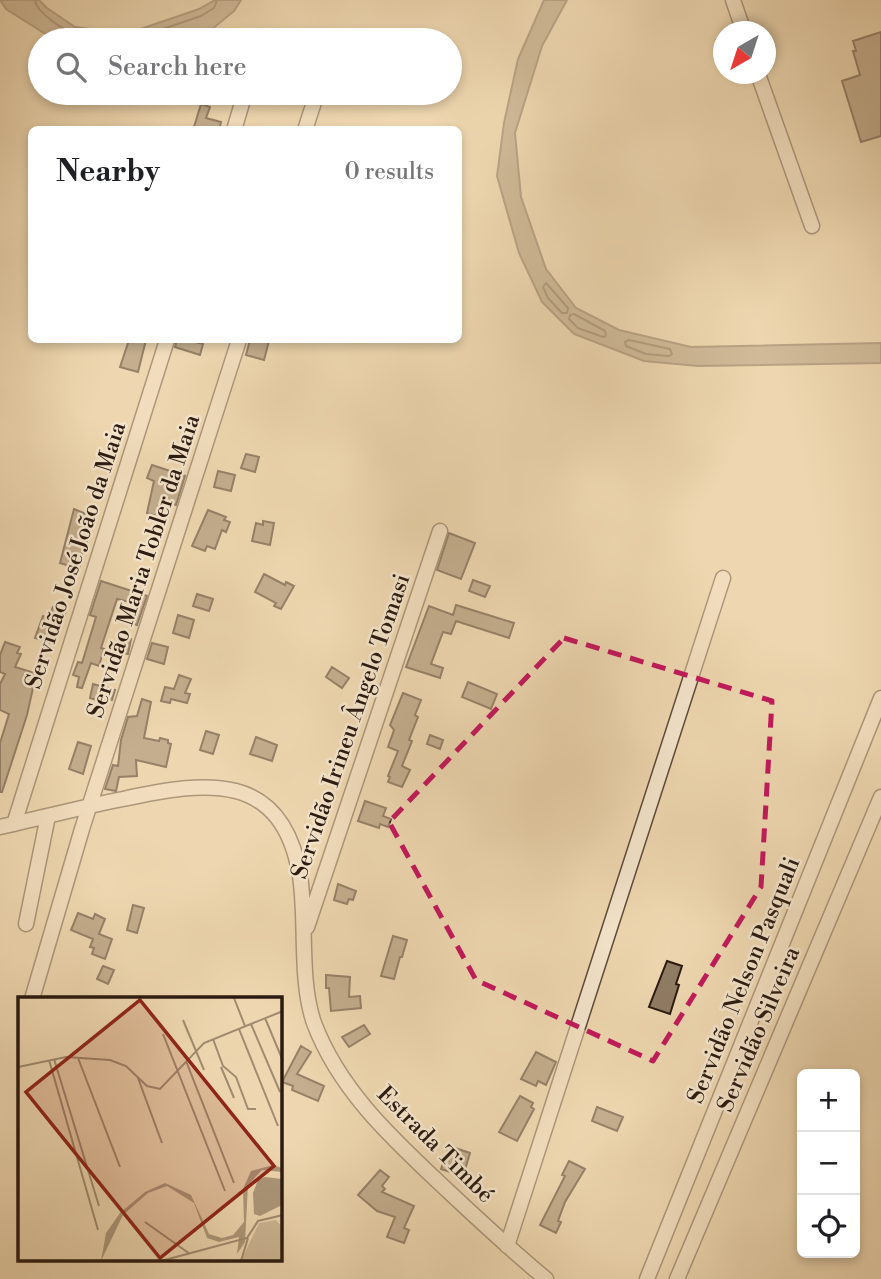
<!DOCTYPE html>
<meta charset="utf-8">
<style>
body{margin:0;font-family:"Libre Bodoni",serif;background:#f6f6f6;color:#202124}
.controls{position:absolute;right:21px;bottom:21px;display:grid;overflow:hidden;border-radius:10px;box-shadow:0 4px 10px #0003}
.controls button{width:63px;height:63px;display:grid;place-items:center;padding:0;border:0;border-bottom:2px solid #e0e0e0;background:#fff;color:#202124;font:35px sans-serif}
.compass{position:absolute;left:713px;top:21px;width:63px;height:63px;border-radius:50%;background:#fff;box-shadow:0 4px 10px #0003;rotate:219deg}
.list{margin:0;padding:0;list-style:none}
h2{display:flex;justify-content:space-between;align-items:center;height:91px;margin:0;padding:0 28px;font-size:30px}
h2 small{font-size:23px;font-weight:400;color:#757577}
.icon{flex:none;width:38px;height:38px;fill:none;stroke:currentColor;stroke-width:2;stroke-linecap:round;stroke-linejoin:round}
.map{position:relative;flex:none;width:881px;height:1279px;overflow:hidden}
.search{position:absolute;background:#fff;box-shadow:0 4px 10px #0003;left:28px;top:28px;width:434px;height:77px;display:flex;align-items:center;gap:18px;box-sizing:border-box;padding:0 24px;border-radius:38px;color:#757577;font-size:26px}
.panel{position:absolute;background:#fff;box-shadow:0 4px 10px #0003;left:28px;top:126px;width:434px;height:217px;border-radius:10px}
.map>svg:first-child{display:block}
.water{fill:#ac977a;stroke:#786550;stroke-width:2}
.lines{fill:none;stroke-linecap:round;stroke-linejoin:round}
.shore{stroke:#6c5846;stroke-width:2}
.building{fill:#907c64;stroke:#2b1a11;stroke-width:2}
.minor-casing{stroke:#5c4939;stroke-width:17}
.minor{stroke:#f4e5cc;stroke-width:14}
.marked{fill:none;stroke:#c2185b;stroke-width:5;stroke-dasharray:14 9;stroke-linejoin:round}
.labels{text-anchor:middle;stroke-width:5;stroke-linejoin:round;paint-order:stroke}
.street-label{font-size:23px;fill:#2b1a11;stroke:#f4e5cc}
.inset-road{fill:none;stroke:#a08b70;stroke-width:2}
.view{fill:#8f2418;fill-opacity:0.15;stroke:#8f2418;stroke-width:3.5}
.inset-edge{fill:none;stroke:#2b1a11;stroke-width:3.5}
</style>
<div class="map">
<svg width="881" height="1279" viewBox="0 0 881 1279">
<rect width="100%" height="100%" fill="#eed7b0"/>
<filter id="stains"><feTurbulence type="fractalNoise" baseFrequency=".00286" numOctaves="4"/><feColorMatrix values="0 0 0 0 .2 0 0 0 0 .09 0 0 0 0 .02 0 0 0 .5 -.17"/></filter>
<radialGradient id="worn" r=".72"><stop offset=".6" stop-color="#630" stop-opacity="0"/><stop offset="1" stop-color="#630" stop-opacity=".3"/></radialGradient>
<path class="water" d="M0 0H39L47 8 75 27 126 34 199 9 215 0H241L234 11 211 30 186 40H55L6 9Z
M544 0H567L542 46 515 133 521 197 546 269 576 308 619 330 691 347 881 343V363L698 366 644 361 574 334 542 302 519 253 497 176 504 123 518 59Z"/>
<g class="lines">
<path class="shore" d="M35 0C36 12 64 31 76 34 90 37 105 38 120 40
M130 40 201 16 214 8 217 0
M546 283 568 308 567 313H562L548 298 543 287Z
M574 314 605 331 606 336 603 337 578 328 569 319 570 315Z
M629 340 670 349 672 354 669 356 646 354 626 346 625 342Z"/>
</g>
<path class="building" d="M881 32V136L861 142 842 81 860 75 853 51H856L853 41Z
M201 104 210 107 206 118 221 122 219 130H193Z
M129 340H146L138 372 120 367Z
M177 340H189L203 344 200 355 175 347Z
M250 340 269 341 264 360 246 355Z
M246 454 259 457 255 472 241 468Z
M152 465 185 476 176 505 164 501 160 517 147 513 154 481 147 478Z
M218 471 235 475 231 491 214 487Z
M74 509 91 516 87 530 91 531 79 561H81L79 569 60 563Z
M208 510 226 517 224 520 230 522 226 532 222 530 215 549 207 546 205 551 192 546Z
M263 521 274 523 270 545 252 541 256 523 263 525Z
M449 533 475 543 461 579 437 570Z
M264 574 285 585 286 582 294 586 281 609 274 606 276 603 255 592Z
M473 580 490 586 485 597 469 591Z
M101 581 147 596 137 625 126 621 130 602 117 599 101 648 104 649 99 666 91 663 82 688 77 687 79 677 73 675 78 662 82 663 96 617 90 615Z
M197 594 213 599 209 611 193 606Z
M456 605 514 623 509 638 456 621 451 634 443 632 431 664 443 668 440 678 406 667 429 606 453 615Z
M53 607 66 611 63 620 58 619 50 643 35 638 43 616 48 618Z
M178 615 194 620 189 638 173 633Z
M122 637 131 639 128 654 119 652Z
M5 642 20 647 17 653 21 654 15 667 34 673 29 686 33 688 27 715 2 792H0V743L9 714 0 710V684L5 674 0 672V655Z
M152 643 168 647 164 664 147 659Z
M332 667 349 678 342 688 326 677Z
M179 675 191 679 185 693 190 694 187 703 171 699 170 703 161 701 165 687 174 689Z
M468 682 497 694 491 709 462 697Z
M93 684 115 690 112 700 105 698 104 702 90 698Z
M403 693 421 700 415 715 418 717 409 740 412 741 402 766 410 770 402 787 388 782 390 777 388 776 398 751 388 747 394 730 390 725Z
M142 699 151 702 144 738 159 741 160 738 168 740V743L171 744 166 767 136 760 137 776 119 777 116 791 105 789 113 765 118 766 121 740 128 717 137 716Z
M206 731 219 735 213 754 200 750Z
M430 735 443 740 440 749 427 744Z
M256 737 277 745 272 761 250 754Z
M78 742 91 746 83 774 69 769Z
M365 801 386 808 383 816 391 819 388 827 380 824 379 828 358 821Z
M338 884 356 891 353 900 349 899 347 904 334 900Z
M133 905 144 908 137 933 127 930Z
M78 913 93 919 95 914 105 919 99 934 112 939 105 959 92 954 94 948 90 947 93 939 71 930Z
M393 936 407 940 402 957H400L394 979 381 976Z
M667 961 682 966 676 984 679 985 670 1014 649 1007Z
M103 966 114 970 108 984 97 979Z
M326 975 350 977 349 997 360 996 361 1008 331 1011 329 988H326Z
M364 1025 370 1034 349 1047 342 1037Z
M301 1046 311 1052 297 1074 324 1086 318 1101 292 1090 293 1086 282 1082Z
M536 1052 556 1062 546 1085 538 1081 536 1086 521 1079Z
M520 1096 533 1103 531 1107 534 1109 517 1141 499 1132Z
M597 1107 623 1117 617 1131 592 1121Z
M449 1146 470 1153 463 1176 441 1169Z
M569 1161 585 1169 565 1202 558 1221 561 1222 556 1233 540 1225 565 1176 562 1175Z
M380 1170 389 1177 382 1186 385 1189 382 1192 414 1206 404 1228 409 1230 404 1243 387 1237 395 1217 377 1211 358 1195Z"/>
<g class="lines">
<g class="minor-casing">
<path id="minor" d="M733 0 744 32
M758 74 812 226
M234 130 245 93
M305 130 317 93
M14 824 167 340
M0 827C41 818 82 807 123 799 206 781 282 770 300 876 307 921 299 980 314 1023 340 1092 395 1141 448 1191 480 1221 512 1251 546 1279
M26 924 48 816
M307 927 440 531
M32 999 82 829 239 340
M507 1246 723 578
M647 1279 881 698
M677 1279 881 797"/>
</g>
<use href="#minor" class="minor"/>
</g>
<path d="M0 0H881V1279H0ZM564 638 772 701 761 887 653 1061 476 980 389 822Z" fill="#eed7b0" fill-opacity=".55" fill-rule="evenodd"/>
<path class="marked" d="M564 638 772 701 761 887 653 1061 476 980 389 822Z"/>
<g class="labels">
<g class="street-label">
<text transform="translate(75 555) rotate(-72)" y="8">Servidão José João da Maia</text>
<text transform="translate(143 566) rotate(-72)" y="8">Servidão Maria Tobler da Maia</text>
<text transform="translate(350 726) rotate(-71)" y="8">Servidão Irineu Ângelo Tomasi</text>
<text transform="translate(743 980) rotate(-68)" y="8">Servidão Nelson Pasquali</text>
<text transform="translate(758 1029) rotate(-67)" y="8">Servidão Silveira</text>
<text transform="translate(436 1144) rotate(45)" y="8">Estrada Timbé</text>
</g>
</g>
<g transform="translate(18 997)">
<rect width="264" height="264" fill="#eed7b0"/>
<path d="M258 223 264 230V264H223L241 226Z" fill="#cdb795"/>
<path d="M255 168 264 171V175L244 173 230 188 227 245 219 257 221 240 201 245 189 241 176 206 149 189 130 196 105 218 83 264 88 236 102 216 127 195 147 186 173 198 191 237 204 241 215 238 226 225 225 192 233 174ZM247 180 264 182V208L242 219 236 217 235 196 240 183Z" fill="#ac977a"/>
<path class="inset-road" d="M216 1 227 29M247 21 265 64M165 23 186 73M233 27 262 95M221 32 260 129M145 37 207 194M195 42 205 69 218 80 230 112H238M60 61 102 170M36 62 81 209M31 63 80 233M168 64 216 186M0 70 48 60 92 63 108 69 129 89 142 92 186 46 265 14M203 70 216 101M120 81 144 146M127 225 172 257M143 264 229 241 240 224 265 218M223 264 230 241"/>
<path class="view" d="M122 3 256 169 142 261 8 95Z"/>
<rect width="264" height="264" class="inset-edge"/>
</g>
<rect width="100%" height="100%" filter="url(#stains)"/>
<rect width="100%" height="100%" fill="url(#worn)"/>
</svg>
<div class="controls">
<button>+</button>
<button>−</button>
<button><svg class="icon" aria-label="locate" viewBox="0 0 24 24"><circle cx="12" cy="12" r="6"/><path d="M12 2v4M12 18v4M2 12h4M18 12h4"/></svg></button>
</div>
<svg class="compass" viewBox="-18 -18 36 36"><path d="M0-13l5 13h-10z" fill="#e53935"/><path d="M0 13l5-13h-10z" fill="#757577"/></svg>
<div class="search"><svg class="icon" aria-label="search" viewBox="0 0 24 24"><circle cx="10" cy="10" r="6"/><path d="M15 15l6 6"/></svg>Search here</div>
<section class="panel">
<h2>Nearby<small>0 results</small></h2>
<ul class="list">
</ul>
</section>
</div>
